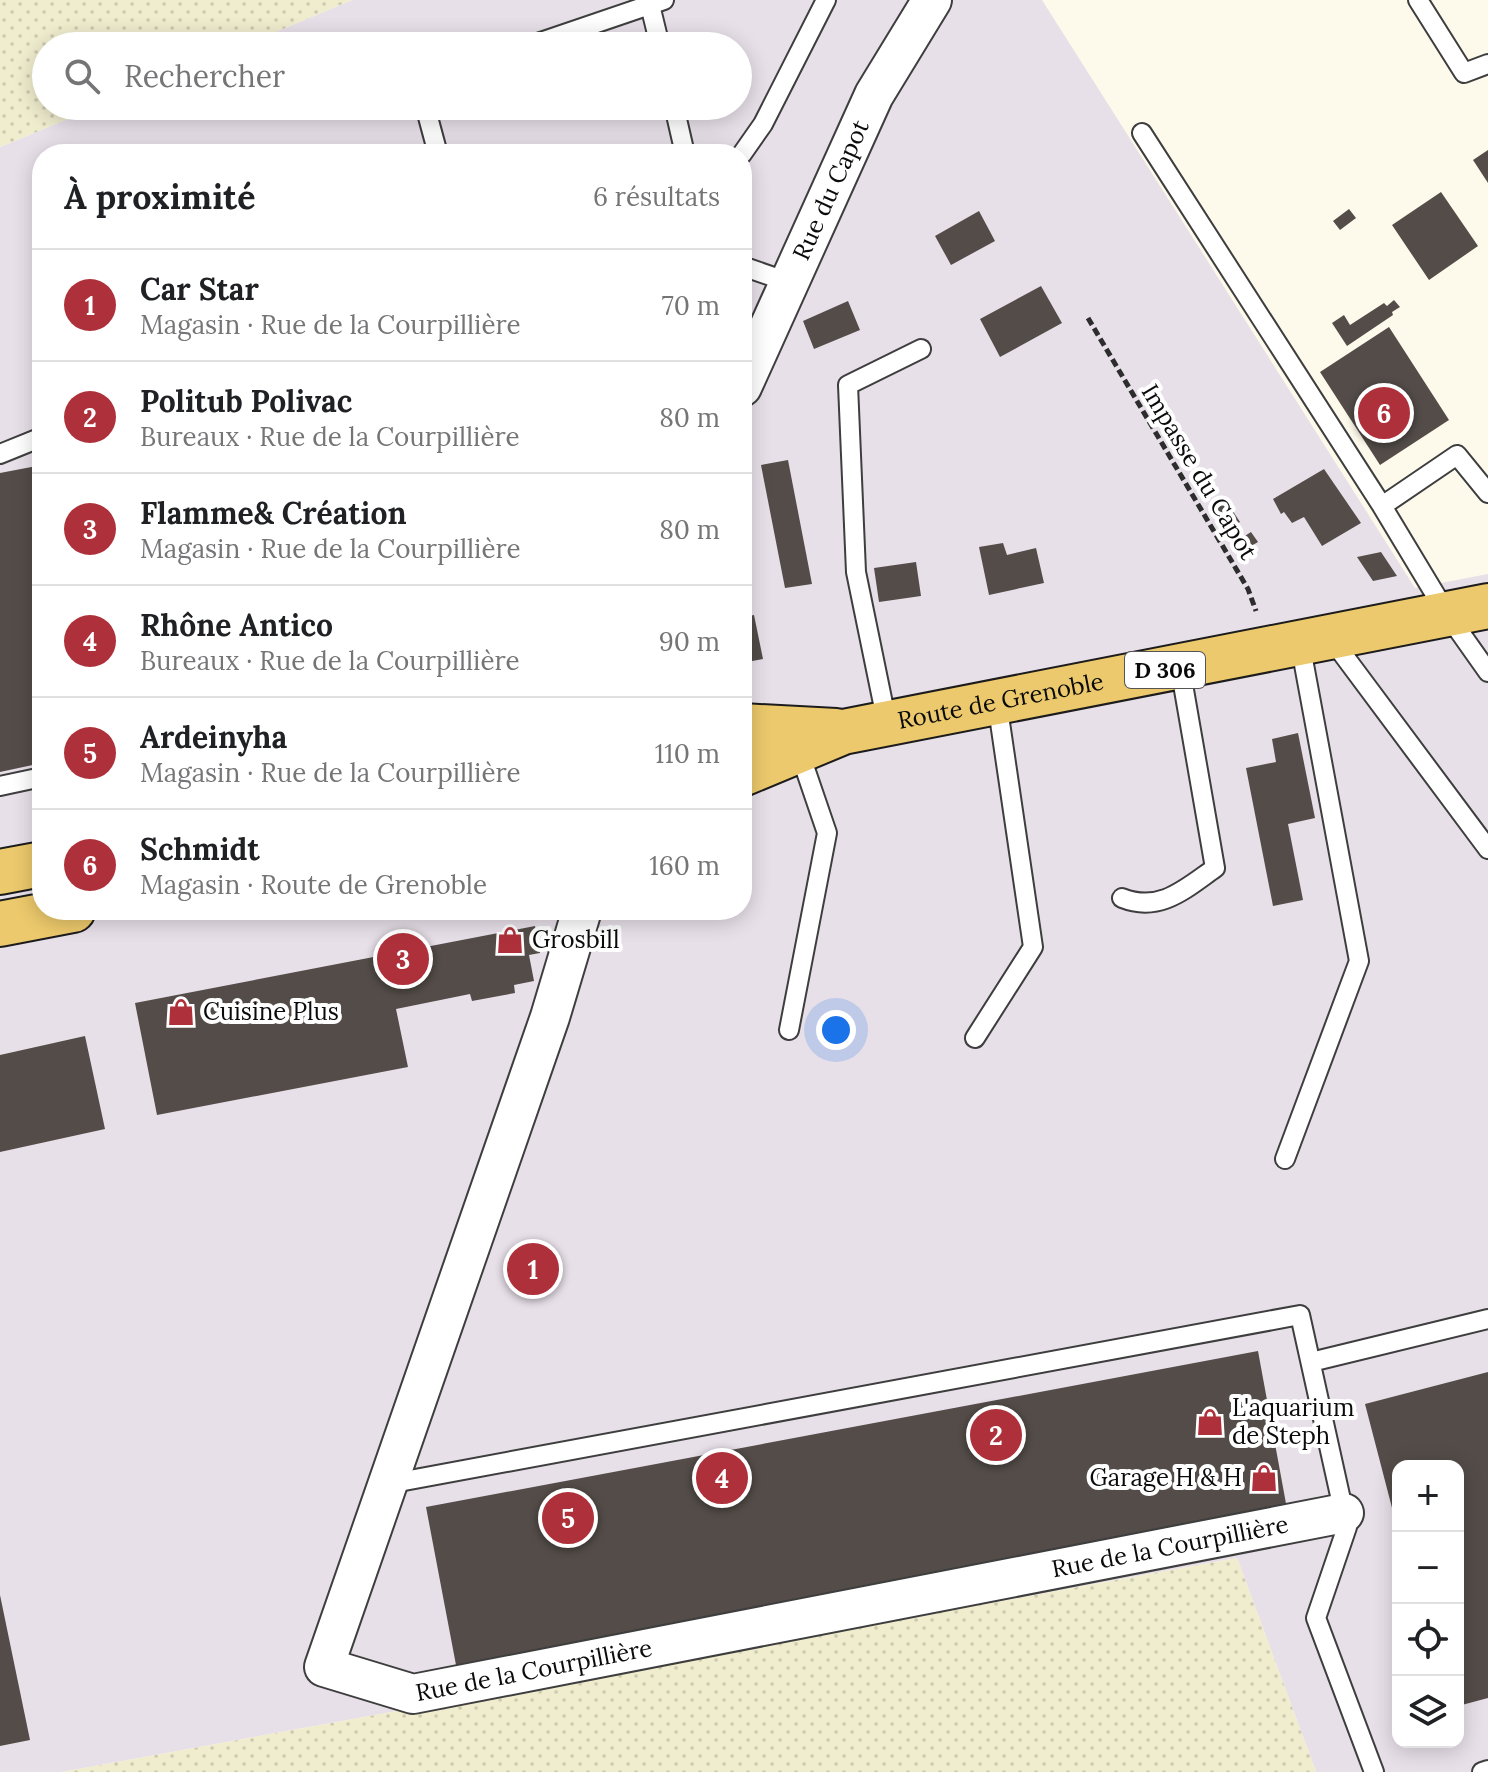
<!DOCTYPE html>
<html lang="fr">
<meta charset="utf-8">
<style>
body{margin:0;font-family:Lora,serif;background:#f2f2f2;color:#202124}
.controls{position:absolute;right:24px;bottom:24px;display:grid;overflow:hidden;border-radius:16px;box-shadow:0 4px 20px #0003}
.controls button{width:72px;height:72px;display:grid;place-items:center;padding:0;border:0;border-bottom:2px solid #e0e0e0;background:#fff;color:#202124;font:40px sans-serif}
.you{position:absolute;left:836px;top:1030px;width:28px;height:28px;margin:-20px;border:6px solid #fff;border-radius:50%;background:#1a73e8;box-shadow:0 0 0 12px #1a73e833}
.badge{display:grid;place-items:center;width:52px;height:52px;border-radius:50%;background:#ae303a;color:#fff;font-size:26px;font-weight:700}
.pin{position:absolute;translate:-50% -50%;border:4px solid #fff;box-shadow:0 2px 8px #0006}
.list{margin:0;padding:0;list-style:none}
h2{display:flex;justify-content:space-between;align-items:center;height:104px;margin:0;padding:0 32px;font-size:34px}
h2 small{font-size:26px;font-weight:400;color:#757577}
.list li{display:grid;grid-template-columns:52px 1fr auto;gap:24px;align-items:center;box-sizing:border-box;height:112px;padding:0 32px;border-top:2px solid #e0e0e0}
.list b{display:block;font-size:30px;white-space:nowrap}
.list p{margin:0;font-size:26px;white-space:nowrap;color:#757577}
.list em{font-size:26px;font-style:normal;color:#757577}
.icon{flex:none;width:44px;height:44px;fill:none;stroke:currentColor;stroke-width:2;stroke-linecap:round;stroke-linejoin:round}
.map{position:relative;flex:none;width:1488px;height:1772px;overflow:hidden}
.search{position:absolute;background:#fff;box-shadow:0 4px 20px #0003;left:32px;top:32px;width:720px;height:88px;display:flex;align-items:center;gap:20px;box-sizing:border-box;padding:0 28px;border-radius:44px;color:#757577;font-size:30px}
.panel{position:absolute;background:#fff;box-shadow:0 4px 20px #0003;left:32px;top:144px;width:720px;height:776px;border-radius:32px}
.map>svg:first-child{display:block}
.industrial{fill:#e8e0e9;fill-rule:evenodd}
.farmland{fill:url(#farmland-dots)}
.building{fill:#534c48}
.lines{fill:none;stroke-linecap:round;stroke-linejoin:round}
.service-casing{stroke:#3e3e3e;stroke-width:22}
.minor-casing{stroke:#3e3e3e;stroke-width:42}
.primary-casing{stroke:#1c1c1c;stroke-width:48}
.path{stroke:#2d2d2d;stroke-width:5;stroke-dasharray:8 4;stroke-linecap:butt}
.service{stroke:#fff;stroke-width:18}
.minor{stroke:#fff;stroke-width:38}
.primary{stroke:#ecc96c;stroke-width:44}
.labels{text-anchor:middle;stroke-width:8;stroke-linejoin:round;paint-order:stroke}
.shield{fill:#fff;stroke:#545454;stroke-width:2}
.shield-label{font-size:22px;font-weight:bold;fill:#0b0b0b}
.street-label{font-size:24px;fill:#0b0b0b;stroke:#fff}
.poi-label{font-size:24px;fill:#0b0b0b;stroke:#fff;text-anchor:start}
</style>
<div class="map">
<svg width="1488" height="1772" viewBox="0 0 1488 1772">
<defs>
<pattern id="farmland-dots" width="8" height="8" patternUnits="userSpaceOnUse" patternTransform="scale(2)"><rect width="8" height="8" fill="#f0edce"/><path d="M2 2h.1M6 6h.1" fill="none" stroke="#cccab0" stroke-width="1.8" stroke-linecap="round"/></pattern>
</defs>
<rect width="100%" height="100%" fill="#fdf9eb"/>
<path class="industrial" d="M352 0H1042L1415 588 1488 574V1772H1316L1237 1558 62 1772H0V147L99 106H738V46H242ZM42 154H742V910H42ZM1398 1466H1458V1742H1398Z"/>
<path class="farmland" d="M0 0H352L242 46H46V106H99L0 147Z
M1237 1558 1316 1772H62Z"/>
<path class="building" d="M1488 150V183L1473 160Z
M1441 192 1478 246 1429 280 1392 225Z
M1349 209 1356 218 1340 230 1333 221Z
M979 211 995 241 951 265 935 236Z
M1041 286 1062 323 1000 357 980 319Z
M1394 300 1400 307 1392 312 1393 315 1347 346 1332 323 1344 315 1350 325 1384 303 1387 306Z
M848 301 860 330 814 349 803 321Z
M1389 327 1449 420 1380 465 1320 372Z
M788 460 812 584 785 588 761 465Z
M42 465V763L0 772V473Z
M1324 469 1361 523 1322 546 1304 517 1292 523 1284 512 1281 514 1273 499Z
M1225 499 1240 522 1227 530 1213 507Z
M1251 532 1258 542 1241 552 1234 543Z
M1003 543 1007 555 1036 548 1044 583 989 595 979 547Z
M1381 552 1397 576 1373 581 1357 557Z
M916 562 921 596 879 602 874 568Z
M754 615 763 659 747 662 749 674 742 676V617Z
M1298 733 1315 818 1288 824 1303 900 1273 906 1246 768 1276 762 1272 739Z
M535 926 540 953 529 955 534 981 514 985 515 993 472 1001 470 994 396 1009 408 1067 157 1115 135 1003Z
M85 1036 105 1129 0 1152V1055Z
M1258 1351 1287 1509 456 1665 426 1507Z
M1488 1372V1698L1458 1706V1466H1398L1397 1527 1365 1404Z
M0 1595 30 1740 0 1746Z"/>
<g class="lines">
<g class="service-casing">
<path id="service" d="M1418 0 1464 73 1488 64
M650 5 660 46
M529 46 664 0
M425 106 438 154
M674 106 685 154
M1142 133 1382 506
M742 154 763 124 826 0
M742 266 788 282
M0 454 42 437
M1488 493 1457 455 1382 506 1447 614 1488 672
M1330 637 1488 849
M887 723 856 572 848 385 921 349
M0 786 42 777
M1122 898C1160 913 1185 889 1215 868L1180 667
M789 1030 827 833 799 751
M975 1038 1033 947 997 702
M1285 1159 1359 961 1300 643
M1311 1362 1488 1319
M388 1484 1300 1315 1347 1527 1316 1618 1374 1772
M1482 1772 1488 1770"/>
</g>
<g class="minor-casing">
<g id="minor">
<path id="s1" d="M742 387 874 95 932 0"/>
<path id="s2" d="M582 910 550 1017 324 1667 413 1694 1344 1513"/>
</g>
</g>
<g class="primary-casing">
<g id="primary">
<path d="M742 726 836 731"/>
<path id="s3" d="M742 774 843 732 1488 606"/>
<path d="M0 872 42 864"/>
<path d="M0 924 73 910"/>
</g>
</g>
<path class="path" d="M1088 318 1248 589 1256 611"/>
<use href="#service" class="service"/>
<use href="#minor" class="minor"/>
<use href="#primary" class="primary"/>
</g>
<defs>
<g id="shop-bare" transform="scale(2.16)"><path d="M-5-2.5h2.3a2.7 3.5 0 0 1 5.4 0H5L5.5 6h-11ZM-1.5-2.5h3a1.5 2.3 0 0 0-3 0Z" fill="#ae303a" stroke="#fff" stroke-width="2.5" paint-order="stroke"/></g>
</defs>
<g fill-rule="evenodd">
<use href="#shop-bare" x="510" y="940"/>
<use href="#shop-bare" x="181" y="1012"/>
<use href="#shop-bare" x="1210" y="1422"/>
<use href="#shop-bare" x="1264" y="1478"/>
</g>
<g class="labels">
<rect class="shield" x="1125" y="652" width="80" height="36" rx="6"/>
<g class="shield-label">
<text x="1165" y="678">D 306</text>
</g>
<g class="street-label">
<text dy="8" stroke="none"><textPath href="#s1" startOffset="216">Rue du Capot</textPath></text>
<text transform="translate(1199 472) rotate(59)" y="8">Impasse du Capot</text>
<text dy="8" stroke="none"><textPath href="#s3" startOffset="270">Route de Grenoble</textPath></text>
<text dy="8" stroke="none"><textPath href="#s2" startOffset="1664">Rue de la Courpillière</textPath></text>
<text dy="8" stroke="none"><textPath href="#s2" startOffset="1016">Rue de la Courpillière</textPath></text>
</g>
<g class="poi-label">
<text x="532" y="948">Grosbill</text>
<text x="203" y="1020">Cuisine Plus</text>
<text x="1232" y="1416">L'aquarium<tspan x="1232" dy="28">de Steph</tspan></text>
<text x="1242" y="1486" text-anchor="end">Garage H &amp; H</text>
</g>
</g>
</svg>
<div class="controls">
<button>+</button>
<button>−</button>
<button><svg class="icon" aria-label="locate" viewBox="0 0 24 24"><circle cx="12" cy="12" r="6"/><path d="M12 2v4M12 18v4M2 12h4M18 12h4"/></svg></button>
<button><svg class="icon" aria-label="layers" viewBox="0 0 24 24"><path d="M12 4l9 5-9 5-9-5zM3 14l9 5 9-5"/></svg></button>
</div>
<div class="you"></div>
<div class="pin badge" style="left:533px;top:1269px">1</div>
<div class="pin badge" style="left:996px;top:1435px">2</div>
<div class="pin badge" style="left:403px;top:959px">3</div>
<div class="pin badge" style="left:722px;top:1478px">4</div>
<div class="pin badge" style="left:568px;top:1518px">5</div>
<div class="pin badge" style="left:1384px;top:413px">6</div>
<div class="search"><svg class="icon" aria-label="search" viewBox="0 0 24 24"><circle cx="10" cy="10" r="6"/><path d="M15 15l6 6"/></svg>Rechercher</div>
<section class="panel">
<h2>À proximité<small>6 résultats</small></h2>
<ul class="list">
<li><span class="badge">1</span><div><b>Car Star</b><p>Magasin · Rue de la Courpillière</p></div><em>70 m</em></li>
<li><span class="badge">2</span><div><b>Politub Polivac</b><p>Bureaux · Rue de la Courpillière</p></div><em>80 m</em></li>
<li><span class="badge">3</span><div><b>Flamme&amp; Création</b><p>Magasin · Rue de la Courpillière</p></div><em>80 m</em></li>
<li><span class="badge">4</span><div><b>Rhône Antico</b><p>Bureaux · Rue de la Courpillière</p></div><em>90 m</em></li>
<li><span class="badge">5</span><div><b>Ardeinyha</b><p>Magasin · Rue de la Courpillière</p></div><em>110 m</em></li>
<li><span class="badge">6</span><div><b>Schmidt</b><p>Magasin · Route de Grenoble</p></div><em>160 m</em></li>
</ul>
</section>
</div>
